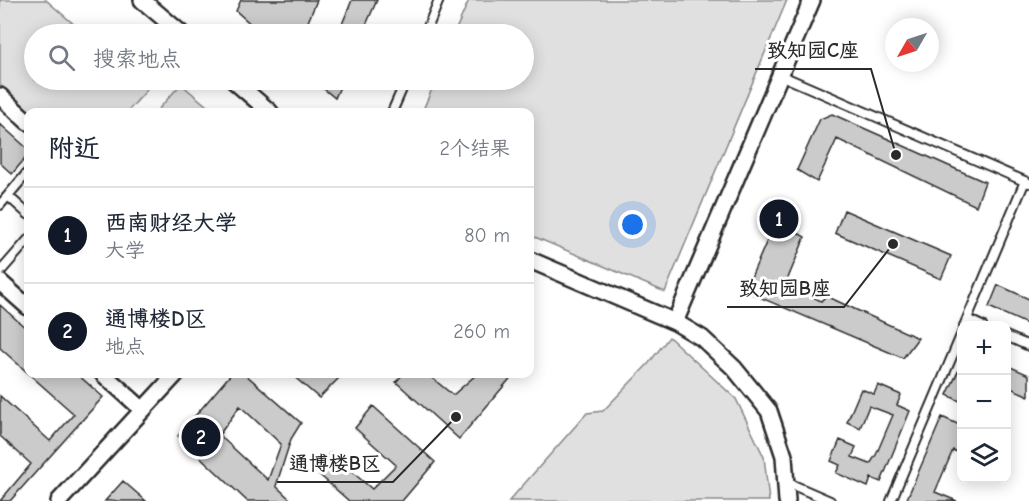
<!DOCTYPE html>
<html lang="zh">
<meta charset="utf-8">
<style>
body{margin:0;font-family:"Comic Neue","LXGW WenKai TC",sans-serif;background:#f2f2f3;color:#1f2937}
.controls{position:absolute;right:18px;bottom:18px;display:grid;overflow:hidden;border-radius:12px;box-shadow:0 3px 15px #0003}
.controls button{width:54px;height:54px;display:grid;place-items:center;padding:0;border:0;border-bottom:2px solid #e0e1e3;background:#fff;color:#1f2937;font:30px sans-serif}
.compass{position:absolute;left:885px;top:18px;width:54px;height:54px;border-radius:50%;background:#fff;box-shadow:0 3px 15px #0003;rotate:231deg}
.you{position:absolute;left:633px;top:225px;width:21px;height:21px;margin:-15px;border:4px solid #fff;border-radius:50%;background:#1a73e8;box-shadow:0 0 0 9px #1a73e833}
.badge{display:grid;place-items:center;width:39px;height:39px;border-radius:50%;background:#111827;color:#fff;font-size:20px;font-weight:700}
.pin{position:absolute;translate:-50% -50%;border:3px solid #fff;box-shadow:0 2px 6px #0006}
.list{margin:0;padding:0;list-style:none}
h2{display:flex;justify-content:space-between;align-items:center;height:78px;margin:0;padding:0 24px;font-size:26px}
h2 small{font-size:20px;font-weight:400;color:#747a83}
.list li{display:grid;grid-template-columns:39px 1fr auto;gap:18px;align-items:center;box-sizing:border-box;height:96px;padding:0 24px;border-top:2px solid #e0e1e3}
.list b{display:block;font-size:22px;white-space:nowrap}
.list p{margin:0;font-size:20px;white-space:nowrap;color:#747a83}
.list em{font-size:20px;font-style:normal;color:#747a83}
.icon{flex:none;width:33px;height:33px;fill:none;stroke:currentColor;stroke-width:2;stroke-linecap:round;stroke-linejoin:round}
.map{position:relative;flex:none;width:1029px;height:501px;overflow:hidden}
.search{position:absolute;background:#fff;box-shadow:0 3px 15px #0003;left:24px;top:24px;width:510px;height:66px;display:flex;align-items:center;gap:15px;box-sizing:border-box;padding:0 21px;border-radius:33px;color:#747a83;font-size:22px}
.panel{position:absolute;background:#fff;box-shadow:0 3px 15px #0003;left:24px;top:108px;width:510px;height:270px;border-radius:12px}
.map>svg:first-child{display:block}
.green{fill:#e0e0e0;stroke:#868686;stroke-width:1.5}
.building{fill:#cbcbcb;stroke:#2b2b2b;stroke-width:1.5;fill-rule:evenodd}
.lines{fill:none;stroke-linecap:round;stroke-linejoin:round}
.service-casing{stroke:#2b2b2b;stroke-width:12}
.minor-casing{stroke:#2b2b2b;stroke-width:20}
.service{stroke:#fff;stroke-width:8}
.minor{stroke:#fff;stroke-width:15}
.leader{fill:none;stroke:#2b2b2b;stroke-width:2}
.callout-dot{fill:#2b2b2b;stroke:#fff;stroke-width:2}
.callout-label{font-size:20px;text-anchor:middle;font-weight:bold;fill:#2b2b2b;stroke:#fff;stroke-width:6;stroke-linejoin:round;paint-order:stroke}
</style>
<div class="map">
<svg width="1029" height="501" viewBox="0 0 1029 501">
<rect width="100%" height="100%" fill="#fff"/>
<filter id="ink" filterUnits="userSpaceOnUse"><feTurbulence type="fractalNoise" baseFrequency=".0167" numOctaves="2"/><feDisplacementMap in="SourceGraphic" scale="12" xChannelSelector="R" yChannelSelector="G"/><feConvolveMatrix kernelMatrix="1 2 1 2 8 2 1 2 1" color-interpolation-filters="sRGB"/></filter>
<g filter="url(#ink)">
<path class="green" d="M0 0H46L85 34H34V80H135L147 90 127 112H31L0 85Z
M469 0H787L665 292 530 235V112H422L436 80H524V34H454Z
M181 84 214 112H156Z
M669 337 736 399 764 457 769 501H509L587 413 603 411 649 363Z"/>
<path class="building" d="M241 0H317L303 34H262L236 11Z
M352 0H377L362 34H338Z
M313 80H343L335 98Z
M832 114 985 182 976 206 837 139 817 182 797 170 820 119Z
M0 124 28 149V155L12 174 0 163Z
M844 210 951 256 941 279 835 233Z
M776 220 805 237 786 283 821 301 826 296 918 338 903 358 745 291Z
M998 285 1029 299V325L989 307Z
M0 305 28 330V373L0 348Z
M962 363V402L947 395Z
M1006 365 1029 375V396L1006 386Z
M29 374H77L103 397 10 501H0L31 464 0 436V396L50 441 74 414Z
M231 374H245L301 423 291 439 276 486 292 501H247L178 436ZM240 406 281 444 268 480 219 435Z
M291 374H343L319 398Z
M403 374H427L453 395 477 374H514L459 439 396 382Z
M878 385 901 395 897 405 910 411 881 482 871 478 868 487 836 473 840 465 831 461 840 440 856 447 852 457 870 464 876 455 893 415 869 406 860 428 847 422 861 389 874 394Z
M373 406 435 462 402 501H349L314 470 330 453 372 489 396 465 355 428Z
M942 417 962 426V454L953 450 935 492 957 501H906Z
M123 481 146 501H105Z"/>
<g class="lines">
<g class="service-casing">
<path id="service" d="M425 34 439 0
M780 75 1029 183
M392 112 406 80
M8 196 28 214
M0 205 28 172
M0 272 28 240
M967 319 982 326
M964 326 1025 181
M1006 336 1029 346
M786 482 830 501
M891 501 962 333"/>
</g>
<g class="minor-casing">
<path id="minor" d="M142 0 182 34
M233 80 270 112
M0 96 28 122
M530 260 675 322 702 338 734 368 769 411 784 456 787 501
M0 282 28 307
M675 322 812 0
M103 374 143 410
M59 501 176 374"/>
</g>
<use href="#service" class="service"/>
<use href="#minor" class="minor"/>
</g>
</g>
<path class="leader" d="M896 155L871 69H755M893 244L844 307H727M456 417L393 482H277"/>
<g class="callout-dot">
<circle cx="896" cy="155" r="6"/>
<circle cx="893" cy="244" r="6"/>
<circle cx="456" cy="417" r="6"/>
</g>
<g class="callout-label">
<text x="813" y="57">致知园C座</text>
<text x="785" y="295">致知园B座</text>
<text x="335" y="470">通博楼B区</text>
</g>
</svg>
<div class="controls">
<button>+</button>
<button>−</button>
<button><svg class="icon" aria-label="layers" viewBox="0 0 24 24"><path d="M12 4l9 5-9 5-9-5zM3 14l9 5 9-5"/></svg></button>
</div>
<svg class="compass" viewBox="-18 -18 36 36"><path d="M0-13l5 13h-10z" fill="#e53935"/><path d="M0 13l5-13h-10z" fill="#747a83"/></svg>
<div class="you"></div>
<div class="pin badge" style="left:779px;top:219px">1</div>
<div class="pin badge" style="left:201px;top:437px">2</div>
<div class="search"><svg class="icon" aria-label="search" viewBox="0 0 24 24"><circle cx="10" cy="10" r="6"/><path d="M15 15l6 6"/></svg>搜索地点</div>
<section class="panel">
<h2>附近<small>2个结果</small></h2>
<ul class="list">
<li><span class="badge">1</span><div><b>西南财经大学</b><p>大学</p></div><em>80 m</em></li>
<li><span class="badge">2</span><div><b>通博楼D区</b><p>地点</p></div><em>260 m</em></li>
</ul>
</section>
</div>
